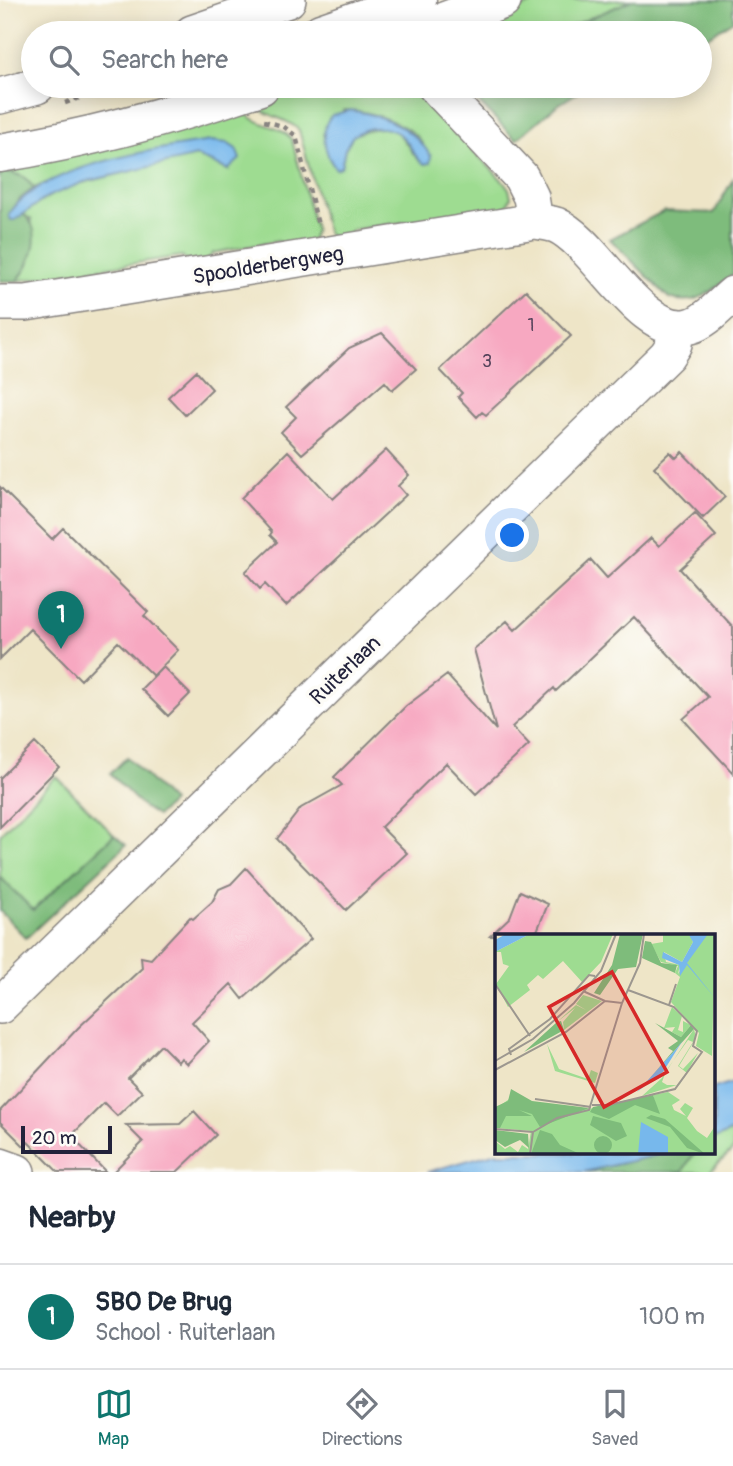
<!DOCTYPE html>
<meta charset="utf-8">
<style>
body{margin:0;font-family:Pangolin,sans-serif;background:#f6f6f7;color:#1f2937}
.scale{position:absolute;left:21px;bottom:18px;width:91px;box-sizing:border-box;padding-left:7px;border:4px solid #22223b;border-top:0;font-size:19px;line-height:24px;white-space:nowrap;color:#22223b;-webkit-text-stroke:5px #fdfcf7;paint-order:stroke}
.you{position:absolute;left:513px;top:536px;width:24px;height:24px;margin:-18px;border:5px solid #fff;border-radius:50%;background:#1a73e8;box-shadow:0 0 0 10px #1a73e833}
.badge{display:grid;place-items:center;width:46px;height:46px;border-radius:50%;background:#0f766e;color:#fff;font-size:23px;font-weight:700}
.pin{position:absolute;translate:-50% -58px;filter:drop-shadow(0 2px 4px #0008)}
.pin::after{content:'';position:absolute;top:37px;width:24px;height:21px;background:inherit;clip-path:polygon(0 0,100% 0,50% 100%)}
.list{margin:0;padding:0;list-style:none}
h2{display:flex;justify-content:space-between;align-items:center;height:91px;margin:0;padding:0 28px;font-size:30px}
h2 small{font-size:23px;font-weight:400;color:#747a83}
.list li{display:grid;grid-template-columns:46px 1fr auto;gap:21px;align-items:center;box-sizing:border-box;height:105px;padding:0 28px;border-top:2px solid #e0e1e3}
.list b{display:block;font-size:26px;white-space:nowrap}
.list p{margin:0;font-size:23px;white-space:nowrap;color:#747a83}
.list em{font-size:23px;font-style:normal;color:#747a83}
.icon{flex:none;width:38px;height:38px;fill:none;stroke:currentColor;stroke-width:2;stroke-linecap:round;stroke-linejoin:round}
.map{position:relative;flex:none;width:733px;height:1172px;overflow:hidden}
.search{position:absolute;background:#fff;box-shadow:0 4px 18px #0003;left:21px;right:21px;top:21px;height:77px;display:flex;align-items:center;gap:18px;box-sizing:border-box;padding:0 24px;border-radius:38px;color:#747a83;font-size:26px}
.sheet{height:196px;background:#fff}
nav{display:flex;justify-content:space-around;align-items:center;box-sizing:border-box;height:98px;border-top:2px solid #e0e1e3;background:#fff;font-size:19px;color:#747a83}
nav a{display:grid;justify-items:center;gap:4px}
nav .on{color:#0f766e}
.map>svg:first-child{display:block}
.green{fill:#9edc91;stroke:#607f66;stroke-width:2;fill-rule:evenodd}
.forest{fill:#7ebc7b;stroke:#506f5b;stroke-width:2}
.water{fill:#77b8ec;stroke:#4c6d94;stroke-width:2}
.building{fill:#f7a8c1}
.lines{fill:none;stroke-linecap:round;stroke-linejoin:round}
.street-casing{stroke:#888481;stroke-width:38}
.secondary-casing{stroke:#888481;stroke-width:41}
.path{stroke:#888481;stroke-width:4.5;stroke-dasharray:5 5;stroke-linecap:butt}
.street{stroke:#fff;stroke-width:35}
.secondary{stroke:#fff;stroke-width:38}
.labels{text-anchor:middle;stroke-width:7;stroke-linejoin:round;paint-order:stroke}
.number-label{font-size:18px;fill:#57445c}
.street-label{font-size:21px;fill:#22223b;stroke:#fdfcf7}
.inset-road{fill:none;stroke:#9c978f;stroke-width:2}
.view{fill:#d62828;fill-opacity:0.15;stroke:#d62828;stroke-width:3.5}
.inset-edge{fill:none;stroke:#22223b;stroke-width:3.5}
</style>
<div class="map">
<svg width="733" height="1172" viewBox="0 0 733 1172">
<rect width="100%" height="100%" fill="#fdfcf7"/>
<filter id="ink" filterUnits="userSpaceOnUse"><feTurbulence type="fractalNoise" baseFrequency=".0143" numOctaves="2"/><feDisplacementMap in="SourceGraphic" scale="14" xChannelSelector="R" yChannelSelector="G"/><feConvolveMatrix kernelMatrix="1 2 1 2 8 2 1 2 1" color-interpolation-filters="sRGB"/></filter>
<filter id="wash" filterUnits="userSpaceOnUse"><feTurbulence type="fractalNoise" baseFrequency=".00686" numOctaves="4" result="noise"/><feDisplacementMap in="SourceGraphic" scale="28" xChannelSelector="R" yChannelSelector="G"/><feGaussianBlur stdDeviation="1.57" result="paint"/><feColorMatrix in="noise" values="0 0 0 0 0 0 0 0 0 0 0 0 0 0 0 0 0 1.4 0 .05"/><feComposite in="paint" operator="in"/></filter>
<g filter="url(#wash)">
<rect width="100%" height="100%" fill="#eee5c7"/>
<path class="green" d="M541 0H632L556 33H469L488 22Z
M284 86H409L504 182 509 189 511 197 505 211 430 228 419 220 352 230 345 241 334 239 327 233 299 130C284 115 260 118 251 97ZM344 110C366 109 416 125 424 147 426 152 426 159 427 164 405 158 408 121 373 129 365 131 358 132 352 137L345 149 341 167 331 162 323 134Z
M243 109C255 128 280 123 292 140L315 229 312 240 288 250 278 241 213 253 205 263 192 265 182 256 17 281 25 271 32 220 23 214 62 188 185 158 197 156 228 170 211 141 80 169 34 188 24 177 0 168Z
M56 776 114 835 33 910 0 877V834Z
M733 1131V1150L709 1172H682L694 1153H714V1139Z"/>
<path class="forest" d="M632 0H733V20L700 42V33H556Z
M463 86H588L556 106 516 140Z
M0 169 24 177 34 188 20 199 9 215 15 220 23 214C45 230 32 263 17 281H0Z
M733 179V274C712 291 697 307 669 298L610 239 664 211 714 213Z
M127 757 172 802 157 816 143 807 110 774Z
M114 835 126 845 26 938 0 911V877L33 910Z
M666 1153H694L682 1172H584Z"/>
<path class="water" d="M351 110C385 116 412 127 431 156L430 163 424 164C415 158 413 150 407 142 394 124 368 124 352 137L345 149 341 167 336 169C325 155 318 129 332 115Z
M211 141 227 143 236 149 240 159 228 170 197 156 84 182 47 197 15 220H11L9 215C37 166 158 148 211 141Z
M733 1082V1131L714 1139V1088Z
M497 1152V1153H666L584 1172H427Z"/>
<g id="blocks">
<path class="building" d="M526 290 571 336 486 415 482 412 477 417 458 397 462 393 440 370Z
M382 333 416 369 392 390 385 382 302 454 281 432 296 417 286 407 349 348Z
M196 371 212 389 185 415 168 397Z
M386 450 409 475 398 486 406 495 286 606 265 584 260 589 245 572 277 542 270 535 272 532 241 498 288 451 333 499Z
M670 452 676 458 682 452 725 497 703 518 654 467Z
M0 487 52 539 63 528 148 612 144 616 178 650 153 676 118 642 81 680 30 629 0 659Z
M695 513 716 536 680 569 733 627V773L683 719 708 697 634 617 556 691 554 688 512 727 529 745 476 794 446 763 381 827 407 853 346 910 277 839 301 808 342 785 334 777 406 706 447 675 496 730 474 649 507 621 515 630 591 560 607 578 651 538 659 546Z
M163 667 190 694 168 716 141 689Z
M35 743 59 767 0 827V778Z
M246 868 311 939 243 999 231 984 192 1022 209 1041 187 1064 181 1058 178 1062 161 1045 128 1078 142 1092 117 1116 104 1103 71 1136 106 1172H58L28 1142 24 1146 0 1122V1111L78 1028 142 968 141 957 151 959 190 917 193 919 212 902 219 889 231 884Z
M520 891 548 904 535 936H490L510 917Z
M194 1111 216 1135 177 1172H113L143 1142 126 1125 180 1124Z"/>
</g>
</g>
<g filter="url(#ink)">
<use href="#blocks" fill-opacity="0" stroke="#888481" stroke-width="2"/>
<g class="lines">
<g class="street-casing">
<path id="street" d="M192 33 288 0
M435 86 521 177 531 197 535 221
M0 96 37 86
M0 303H26L535 221C542 222 549 223 556 225 597 243 640 338 690 326 706 322 720 305 733 294
M0 1006 667 355 674 344 677 327
M0 1166 17 1172"/>
</g>
<g class="secondary-casing">
<path id="secondary" d="M321 33 417 0
M413 33 502 0
M0 153C88 139 175 115 260 86"/>
</g>
<path class="path" d="M65 103 114 86
M264 121 283 126 296 136 318 225"/>
<use href="#street" class="street"/>
<use href="#secondary" class="secondary"/>
</g>
</g>
<g class="labels">
<g class="number-label">
<text x="531" y="331">1</text>
<text x="487" y="367">3</text>
</g>
<g class="street-label">
<text transform="translate(268 265) rotate(-9)" y="7">Spoolderbergweg</text>
<text transform="translate(345 670) rotate(-44)" y="7">Ruiterlaan</text>
</g>
</g>
<g transform="translate(495 934)">
<rect width="220" height="220" fill="#eee5c7"/>
<path d="M35 0H118L106 28 87 48 68 27 48 45 43 41 32 51 35 56 13 73 1 50 14 32 8 30 6 18H0ZM168 0H205L195 1 198 8 187 28 169 18 171 28 185 31 183 40 209 0H220L217 122 201 112 204 99 176 68 185 43 180 39 183 32 166 28 156 10 168 8ZM88 61 107 67 69 96 68 88 80 74 62 88 81 71 91 76 81 70ZM177 73 187 82 183 96 188 98V87L196 91 186 103 177 98 180 93 169 94ZM199 95 201 104 184 132 188 135 203 119 185 150 147 162 167 144ZM193 106 198 108 183 132 192 139 184 151H172L167 148 171 137ZM52 110 64 135 93 145 96 136 103 139 100 149 60 137ZM173 158 185 166 177 171 179 176 191 182 185 175 190 169 198 174 192 184 202 197 212 204 220 192V220H0V207L10 215 15 212 23 218 27 211 33 215 36 197 0 194V175L17 163 44 172 110 175 149 164 161 172 158 161Z" fill="#9edc91" fill-rule="evenodd"/>
<path d="M125 0H148L141 33 123 35 105 61 99 59 117 31ZM150 7 156 8 166 29 182 31 180 39 147 24ZM66 87 69 96 29 118 62 88ZM160 89 186 103 196 91 199 95 156 143 178 117 173 114 183 107ZM16 155 37 167 94 174 45 193 37 180 24 176 37 182H11L5 194H0V173L13 167ZM158 161 165 180 140 171 114 185 95 178 98 173ZM156 181 170 185 210 220 192 214 175 193 151 184ZM98 182 126 189 132 202 121 207 95 191ZM0 196 33 200 34 214 25 206 10 213 0 206ZM45 196 57 200 65 211 85 220H36ZM99 211a9 9 0 1 1 18 0a9 9 0 1 1-18 0Z" fill="#7ebc7b"/>
<path d="M11 0H35L0 18V6ZM213 0 192 29 220 64 192 31 185 42 184 31 167 24 168 18 187 28 198 8 194 1ZM188 106 168 138 142 158 182 114ZM146 188 173 203V220H143Z" fill="#77b8ec"/>
<path class="inset-road" d="M0 50 35 102M88 57 110 67M174 71 181 50M16 121 14 115 55 85 94 41 100 42M0 127 38 105 79 69 106 37 121 0M0 136 71 98 110 67 127 69M40 165 96 173M97 171H114L180 155 207 118 198 112 202 97 179 73 133 56M0 195 38 198M38 198 62 184 94 176 127 69 145 29 149 0M35 220 38 198"/>
<path class="view" d="M117 38 172 138 109 173 54 73Z"/>
<rect width="220" height="220" class="inset-edge"/>
</g>
</svg>
<div class="scale">20 m</div>
<div class="you"></div>
<div class="pin badge" style="left:61px;top:649px">1</div>
<div class="search"><svg class="icon" aria-label="search" viewBox="0 0 24 24"><circle cx="10" cy="10" r="6"/><path d="M15 15l6 6"/></svg>Search here</div>
</div>
<section class="sheet">
<h2>Nearby<small></small></h2>
<ul class="list">
<li><span class="badge">1</span><div><b>SBO De Brug</b><p>School · Ruiterlaan</p></div><em>100 m</em></li>
</ul>
</section>
<nav>
<a class="on"><svg class="icon" aria-label="map" viewBox="0 0 24 24"><path d="M3 6l6-2 6 2 6-2v14l-6 2-6-2-6 2zM9 4v14M15 6v14"/></svg>Map</a>
<a><svg class="icon" aria-label="directions" viewBox="0 0 24 24"><path d="M12 3l9 9-9 9-9-9zM9 14v-3h6M13 9l2 2-2 2"/></svg>Directions</a>
<a><svg class="icon" aria-label="saved" viewBox="0 0 24 24"><path d="M7 4h10v16l-5-4-5 4z"/></svg>Saved</a>
</nav>
